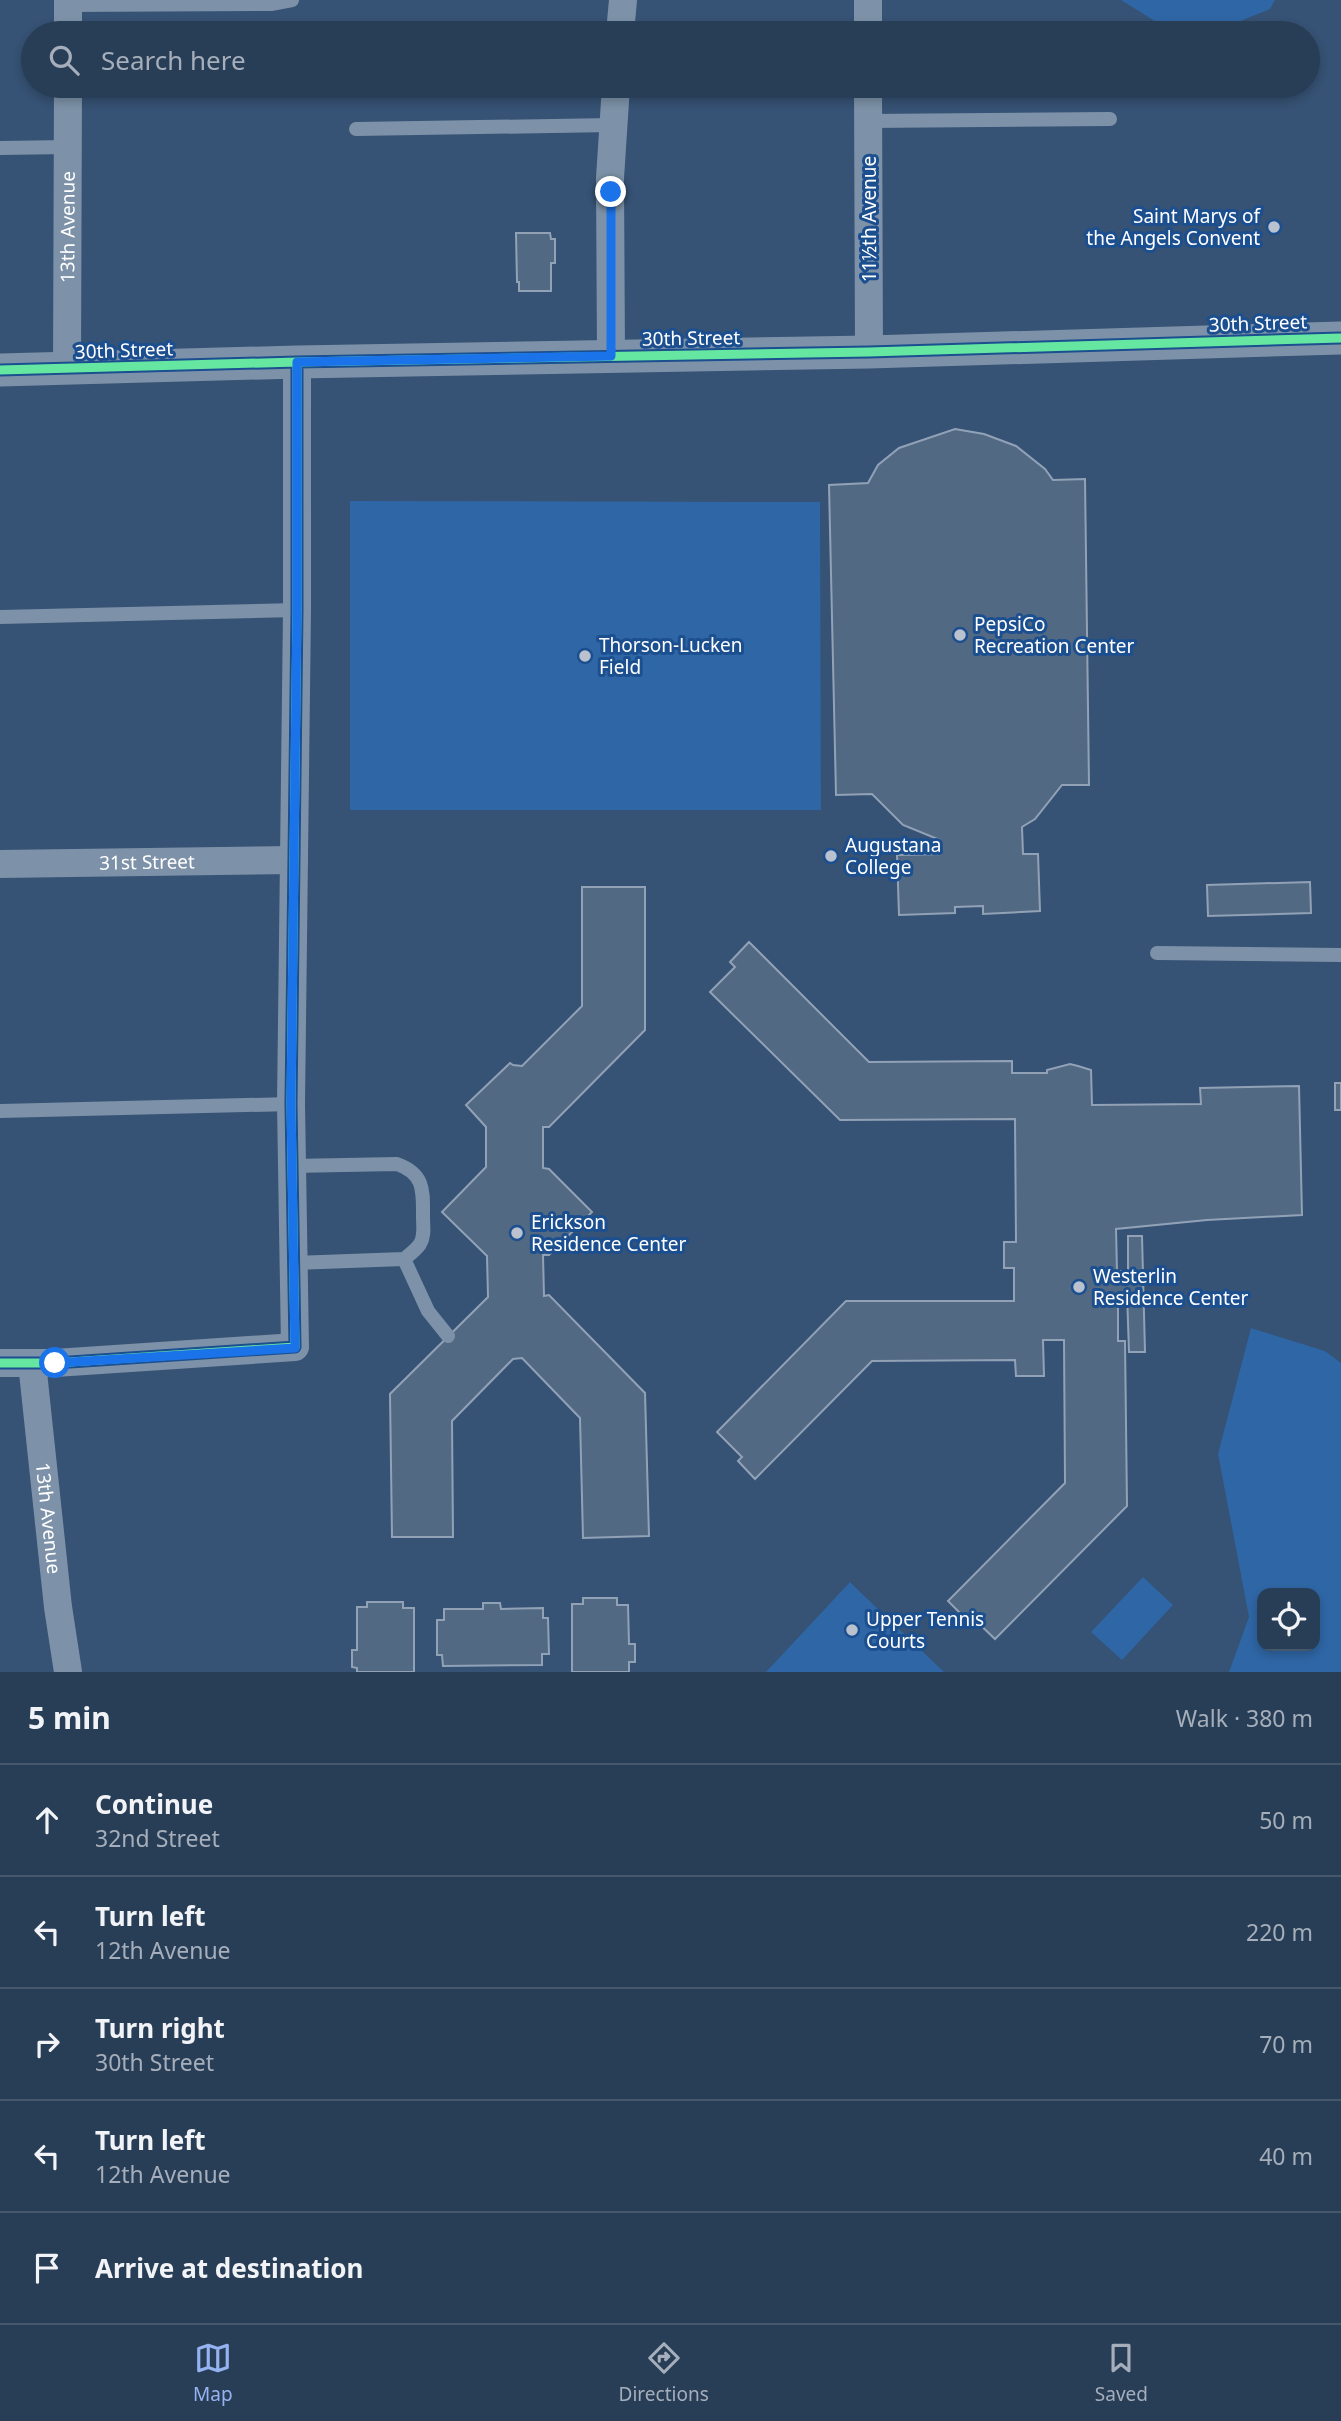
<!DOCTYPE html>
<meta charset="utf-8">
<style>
body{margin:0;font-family:"Noto Sans",sans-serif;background:#30455d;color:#f1f3f6}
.controls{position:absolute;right:21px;bottom:21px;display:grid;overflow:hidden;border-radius:14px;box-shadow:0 4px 10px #0003}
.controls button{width:63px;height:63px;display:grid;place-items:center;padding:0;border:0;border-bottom:2px solid #44576d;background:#283e57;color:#f1f3f6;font:35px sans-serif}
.stop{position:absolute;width:21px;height:21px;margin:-16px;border:5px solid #1a73e8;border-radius:50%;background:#fff}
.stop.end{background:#1a73e8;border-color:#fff;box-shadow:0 2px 7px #0008}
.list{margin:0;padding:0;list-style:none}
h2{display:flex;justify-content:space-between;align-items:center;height:91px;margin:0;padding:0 28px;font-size:30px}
h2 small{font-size:23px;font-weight:400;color:#a5aeba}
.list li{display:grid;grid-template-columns:46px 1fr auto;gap:21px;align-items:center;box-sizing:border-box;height:112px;padding:0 28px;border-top:2px solid #44576d}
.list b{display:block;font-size:26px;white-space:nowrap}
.list p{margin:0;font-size:23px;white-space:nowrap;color:#a5aeba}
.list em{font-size:23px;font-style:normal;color:#a5aeba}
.icon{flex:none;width:38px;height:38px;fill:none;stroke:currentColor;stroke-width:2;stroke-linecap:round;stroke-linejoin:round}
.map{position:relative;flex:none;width:1341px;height:1672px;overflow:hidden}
.search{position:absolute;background:#283e57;box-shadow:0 4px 10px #0003;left:21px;right:21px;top:21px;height:77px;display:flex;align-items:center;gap:18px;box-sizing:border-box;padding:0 24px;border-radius:38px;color:#a5aeba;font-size:26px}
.sheet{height:651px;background:#283e57}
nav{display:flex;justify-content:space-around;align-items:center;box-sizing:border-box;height:98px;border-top:2px solid #44576d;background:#283e57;font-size:19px;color:#a5aeba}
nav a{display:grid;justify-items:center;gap:4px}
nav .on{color:#95b2f1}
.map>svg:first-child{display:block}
.green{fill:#2f66a5;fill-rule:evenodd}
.building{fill:#526984;stroke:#92a2b6;stroke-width:2}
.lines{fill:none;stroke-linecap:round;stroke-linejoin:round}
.service{stroke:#7d92a8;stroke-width:14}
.minor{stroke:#7d92a8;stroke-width:28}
.tertiary{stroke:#7d92a8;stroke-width:33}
.cycleway-casing{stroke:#1b4f8f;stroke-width:13}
.cycleway{stroke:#66e7a1;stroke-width:9}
.route{stroke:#1a73e8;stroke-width:9}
.poi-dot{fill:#b9c2ce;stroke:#1b4f8f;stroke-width:2.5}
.labels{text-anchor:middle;stroke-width:6;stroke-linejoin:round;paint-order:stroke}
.poi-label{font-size:19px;fill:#fff;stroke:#1b4f8f;text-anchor:start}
.street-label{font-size:19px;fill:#fff;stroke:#1b4f8f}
</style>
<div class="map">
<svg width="1341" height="1672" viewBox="0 0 1341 1672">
<rect width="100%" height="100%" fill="#365274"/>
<path class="green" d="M1121 0H1275L1270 9 1211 33H1174Z
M350 501 820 502 821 810H350Z
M1251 1328 1325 1351 1341 1363V1672H1229L1249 1617 1218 1454ZM1262 1593H1315V1646H1262Z
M1143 1577 1173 1605 1122 1660 1091 1632Z
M850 1582 856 1588 944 1672H766Z"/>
<path class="building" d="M516 233H550L551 239H555V263H551V291H519V282H517Z
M955 429 984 434 1016 446 1045 469 1053 480 1085 479 1089 785H1062L1035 819 1022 827 1023 854H1038L1040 911 983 914V906L955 907V913L899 915 897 855 941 854 940 840 903 825 872 794 836 795 829 485 868 483 878 465 899 448Z
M1310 882 1311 913 1208 916 1207 885Z
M582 887H645V1030L549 1127H543V1168L549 1169 592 1212 549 1255H543L544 1296 549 1295 645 1393 649 1536 583 1538 580 1418 522 1358 513 1359 452 1421 453 1537H392L390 1394 488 1297 487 1256 442 1212 486 1167V1127L466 1105 510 1063 513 1065 522 1066 582 1006Z
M749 942 869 1062 1012 1061V1073H1047V1070L1070 1064 1078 1066 1091 1070 1092 1105 1201 1104 1200 1088 1299 1086 1302 1215 1207 1220 1116 1229 1117 1271H1128V1236H1142L1145 1352H1129L1127 1293H1118V1341H1125L1127 1506 995 1639 972 1617 968 1621 948 1601 1065 1483 1064 1340H1043L1044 1376H1016L1015 1360 872 1361 755 1479 738 1461 742 1457 717 1432 846 1301H1014V1268H1004V1242H1016L1015 1119 840 1120 710 992 735 967 730 962Z
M1335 1083H1341V1110H1335Z
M583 1598H617V1605H628L629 1644H635V1662H629V1672H572V1604H583Z
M367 1602H403V1608H414V1672H357V1668L352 1667V1650H357V1607H367Z
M483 1603H500L501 1609 543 1608V1618H548L549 1654H542V1665L443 1666 442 1655H437V1620H444V1609H483Z"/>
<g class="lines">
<path class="service" d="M68 5 271 4 292 0
M868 121 1110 119
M356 129 613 125
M0 148 68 147
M0 617 297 610
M1157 953 1341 955
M0 1111 291 1104
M292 1166 397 1164C425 1174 423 1191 423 1217 423 1226 425 1236 420 1244 416 1250 409 1255 404 1259L294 1263
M404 1259 428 1311 448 1336"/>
<g class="minor">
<path d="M868 0V33"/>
<path d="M68 33V0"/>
<path d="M620 33 623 0"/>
<path d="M868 86 869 352"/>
<path d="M611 356 610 178 616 86"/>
<path id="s1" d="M67 369 68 86"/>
<path id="s2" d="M0 864 294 860"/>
<path d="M0 1363H55L295 1347 291 1104 297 610V362"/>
<path id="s3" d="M32 1363 58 1607 68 1672"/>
</g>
<path class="tertiary" d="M0 370 297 362 869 352 1341 338"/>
<g class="cycleway-casing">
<path id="cycleway" d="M0 370 297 362 869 352 1341 338
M0 1363H55L295 1347 291 1104 297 610V362"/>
</g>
<use href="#cycleway" class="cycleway"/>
</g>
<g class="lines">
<path class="route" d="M55 1363 295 1348 291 1104 297 610V362L611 356V192"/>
</g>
<g class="poi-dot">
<circle cx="1274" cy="227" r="7"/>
<circle cx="960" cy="635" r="7"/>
<circle cx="585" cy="656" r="7"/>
<circle cx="831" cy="856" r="7"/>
<circle cx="517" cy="1233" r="7"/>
<circle cx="1079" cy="1287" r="7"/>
<circle cx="852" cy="1630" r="7"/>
</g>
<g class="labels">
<g class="poi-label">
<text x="1260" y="223" text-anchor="end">Saint Marys of<tspan x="1260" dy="22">the Angels Convent</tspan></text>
<text x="974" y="631">PepsiCo<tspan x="974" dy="22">Recreation Center</tspan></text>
<text x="599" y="652">Thorson-Lucken<tspan x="599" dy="22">Field</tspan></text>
<text x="845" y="852">Augustana<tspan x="845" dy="22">College</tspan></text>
<text x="531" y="1229">Erickson<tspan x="531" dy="22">Residence Center</tspan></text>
<text x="1093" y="1283">Westerlin<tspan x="1093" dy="22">Residence Center</tspan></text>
<text x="866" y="1626">Upper Tennis<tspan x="866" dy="22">Courts</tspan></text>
</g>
<g class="street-label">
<text transform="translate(869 219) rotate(-90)" y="7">11½th Avenue</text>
<text dy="7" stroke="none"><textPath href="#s1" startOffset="142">13th Avenue</textPath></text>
<text transform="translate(1258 323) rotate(-2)" y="7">30th Street</text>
<text transform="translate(691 338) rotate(-1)" y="7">30th Street</text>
<text transform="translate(124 350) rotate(-2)" y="7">30th Street</text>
<text dy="7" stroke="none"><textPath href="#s2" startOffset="147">31st Street</textPath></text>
<text dy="7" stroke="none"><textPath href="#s3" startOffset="156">13th Avenue</textPath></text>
</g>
</g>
</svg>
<div class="controls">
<button><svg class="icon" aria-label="locate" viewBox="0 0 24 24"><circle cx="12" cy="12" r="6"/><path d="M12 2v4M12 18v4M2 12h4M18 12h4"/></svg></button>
</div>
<div class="stop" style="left:55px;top:1363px"></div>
<div class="stop end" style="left:611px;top:192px"></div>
<div class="search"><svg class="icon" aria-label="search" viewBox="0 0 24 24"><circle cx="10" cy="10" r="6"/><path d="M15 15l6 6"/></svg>Search here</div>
</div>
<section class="sheet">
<h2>5 min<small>Walk · 380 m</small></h2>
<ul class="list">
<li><svg class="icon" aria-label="ahead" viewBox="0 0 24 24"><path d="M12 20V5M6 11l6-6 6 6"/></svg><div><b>Continue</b><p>32nd Street</p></div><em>50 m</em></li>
<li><svg class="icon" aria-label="left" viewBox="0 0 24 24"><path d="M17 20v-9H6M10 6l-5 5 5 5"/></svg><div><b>Turn left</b><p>12th Avenue</p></div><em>220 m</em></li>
<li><svg class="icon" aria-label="right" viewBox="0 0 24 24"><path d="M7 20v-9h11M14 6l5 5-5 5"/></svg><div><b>Turn right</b><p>30th Street</p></div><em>70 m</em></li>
<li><svg class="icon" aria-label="left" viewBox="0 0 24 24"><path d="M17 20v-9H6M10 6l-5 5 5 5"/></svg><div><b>Turn left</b><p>12th Avenue</p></div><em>40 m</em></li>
<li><svg class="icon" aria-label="arrive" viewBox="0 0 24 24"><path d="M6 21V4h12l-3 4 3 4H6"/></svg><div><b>Arrive at destination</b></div></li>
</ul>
</section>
<nav>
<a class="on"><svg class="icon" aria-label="map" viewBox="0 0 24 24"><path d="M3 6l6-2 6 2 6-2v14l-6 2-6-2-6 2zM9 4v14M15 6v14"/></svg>Map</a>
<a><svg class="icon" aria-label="directions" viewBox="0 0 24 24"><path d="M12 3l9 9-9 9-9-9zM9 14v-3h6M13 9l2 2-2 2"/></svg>Directions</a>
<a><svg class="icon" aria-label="saved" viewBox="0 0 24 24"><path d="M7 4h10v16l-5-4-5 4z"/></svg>Saved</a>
</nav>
